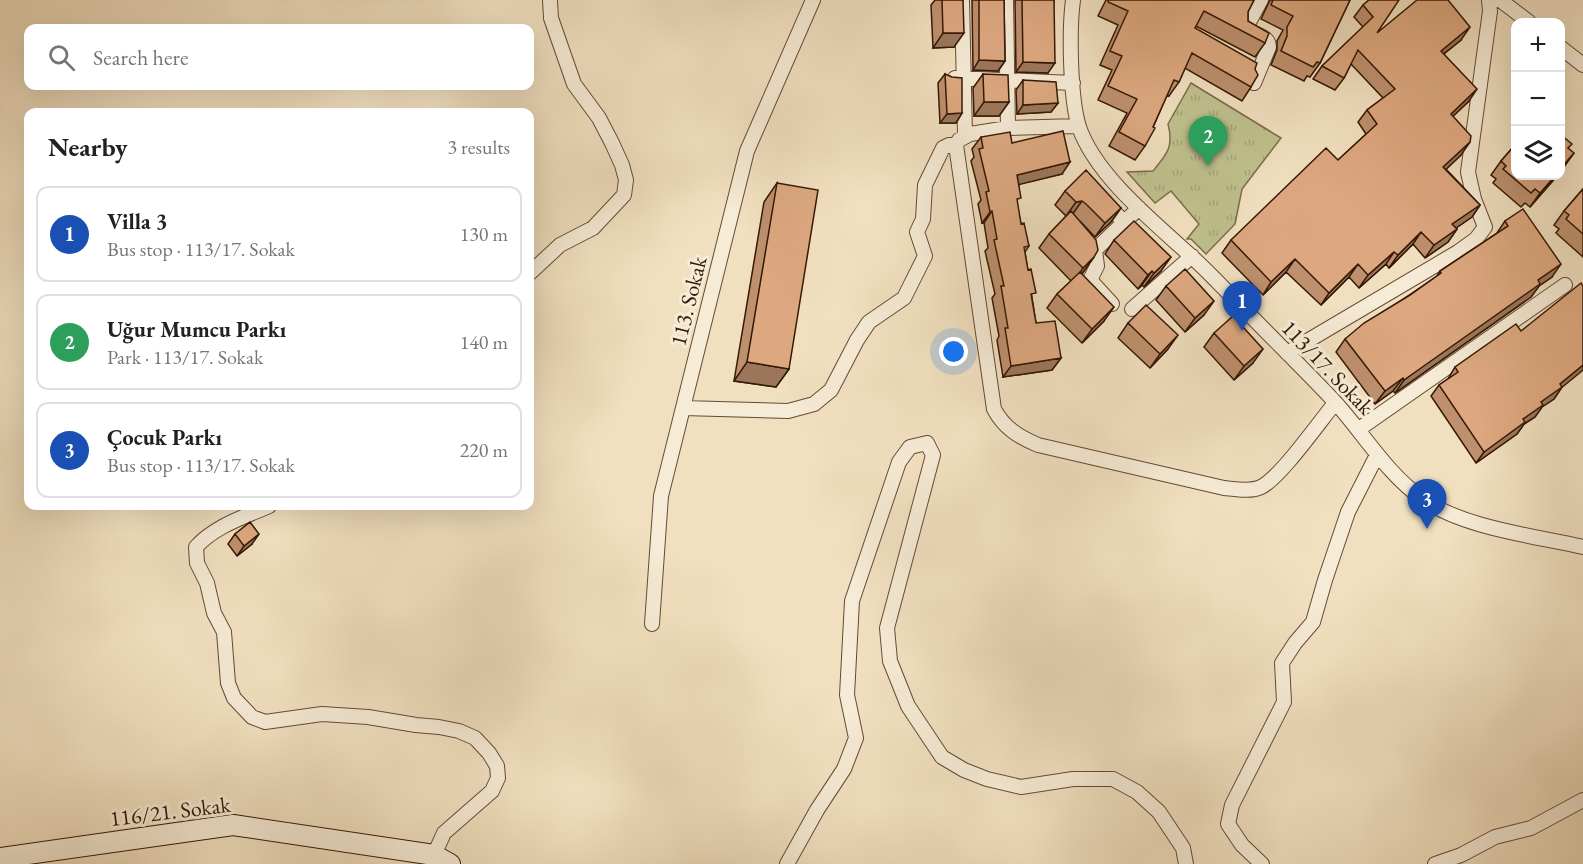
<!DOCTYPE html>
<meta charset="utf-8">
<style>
body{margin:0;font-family:"EB Garamond",serif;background:#f6f6f6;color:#202124}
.controls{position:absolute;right:18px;top:18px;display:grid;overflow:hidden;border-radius:12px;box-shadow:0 6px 24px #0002}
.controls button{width:54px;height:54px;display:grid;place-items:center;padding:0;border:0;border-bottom:2px solid #e0e0e0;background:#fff;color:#202124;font:30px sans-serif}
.you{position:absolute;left:954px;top:352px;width:21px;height:21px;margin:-15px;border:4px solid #fff;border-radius:50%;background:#1a73e8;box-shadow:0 0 0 9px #1a73e833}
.badge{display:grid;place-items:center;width:39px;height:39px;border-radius:50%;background:#0f766e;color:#fff;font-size:20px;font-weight:700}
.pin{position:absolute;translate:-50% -50px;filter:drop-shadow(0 2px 3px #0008)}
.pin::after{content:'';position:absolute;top:32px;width:21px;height:18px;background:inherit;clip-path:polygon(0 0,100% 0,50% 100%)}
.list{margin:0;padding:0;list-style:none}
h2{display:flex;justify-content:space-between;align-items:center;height:78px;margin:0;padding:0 24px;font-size:26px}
h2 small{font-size:20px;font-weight:400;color:#757577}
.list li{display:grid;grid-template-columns:39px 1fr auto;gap:18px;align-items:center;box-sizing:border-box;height:96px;margin:0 12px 12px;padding:0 12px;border:2px solid #e0e0e0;border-radius:12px}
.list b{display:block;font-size:22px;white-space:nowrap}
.list p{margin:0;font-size:20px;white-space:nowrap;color:#757577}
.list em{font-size:20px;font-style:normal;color:#757577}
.icon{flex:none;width:33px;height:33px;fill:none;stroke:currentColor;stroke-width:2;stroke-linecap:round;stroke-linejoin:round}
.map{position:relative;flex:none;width:1583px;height:864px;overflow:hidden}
.search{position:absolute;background:#fff;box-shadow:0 6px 24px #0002;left:24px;top:24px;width:510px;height:66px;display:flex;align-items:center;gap:15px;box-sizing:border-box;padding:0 21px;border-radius:12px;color:#757577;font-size:22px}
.panel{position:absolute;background:#fff;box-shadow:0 6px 24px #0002;left:24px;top:108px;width:510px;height:402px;border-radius:12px}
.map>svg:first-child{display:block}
.park{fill:url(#park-tufts);stroke:#7a6c4a;stroke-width:1.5}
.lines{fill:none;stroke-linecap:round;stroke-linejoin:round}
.street-casing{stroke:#644a34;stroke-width:16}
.secondary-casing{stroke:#351805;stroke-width:22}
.street{stroke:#f6ebd6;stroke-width:14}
.secondary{stroke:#f6ebd6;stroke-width:20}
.wall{fill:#be906e;stroke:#351805;stroke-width:1.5}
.shaded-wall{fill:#9b765a;stroke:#351805;stroke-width:1.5}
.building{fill:#dda880;stroke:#351805;stroke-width:1.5}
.labels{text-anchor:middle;stroke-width:6;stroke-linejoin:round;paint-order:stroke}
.street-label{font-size:22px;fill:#351805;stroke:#f6ebd6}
</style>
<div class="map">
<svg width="1583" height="864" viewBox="0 0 1583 864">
<defs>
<pattern id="park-tufts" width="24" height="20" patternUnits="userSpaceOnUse" patternTransform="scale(1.5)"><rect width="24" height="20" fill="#bfc18e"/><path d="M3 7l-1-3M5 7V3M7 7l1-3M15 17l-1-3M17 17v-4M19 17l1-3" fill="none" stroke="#a5a579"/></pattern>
</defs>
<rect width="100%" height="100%" fill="#f1e0c0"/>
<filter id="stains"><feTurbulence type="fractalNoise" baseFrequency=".00333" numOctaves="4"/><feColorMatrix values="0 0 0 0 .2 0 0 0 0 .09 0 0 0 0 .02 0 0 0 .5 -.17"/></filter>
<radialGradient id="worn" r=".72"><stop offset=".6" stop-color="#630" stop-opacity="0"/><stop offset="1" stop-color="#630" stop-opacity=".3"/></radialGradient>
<path class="park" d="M1191 83 1281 138 1242 189 1235 224 1206 254 1191 239H1187L1199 224 1171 191 1155 203 1127 172 1153 171C1167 154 1174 147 1168 124Z"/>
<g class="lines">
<g class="street-casing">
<path id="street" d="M962 0 965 135
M1006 0 1008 128
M1073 0C1069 30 1070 98 1079 127 1096 176 1154 222 1191 256 1210 273 1228 293 1246 311 1275 341 1306 371 1335 402 1364 434 1387 474 1423 499 1463 528 1535 536 1583 547
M1500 0 1529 22
M1560 47 1583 65
M955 78 1073 83
M1254 83 1269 47C1269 35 1254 36 1247 28L1248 24 1261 0
M1079 126 1008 128 970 134 959 140 956 145 994 409C1004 428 1019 437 1038 445L1224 488C1235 489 1251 492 1261 487 1280 478 1320 421 1335 403
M1105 202 1139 238
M1086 241 1095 250 1139 208
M1095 250 1097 266 1090 280 1112 304
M530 273 560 245 593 228 624 195 626 180 622 165 612 143 599 118 574 84 551 18 550 0
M1132 309 1192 256
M1287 353 1458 252 1476 239 1485 227 1474 199 1468 172 1490 11 1489 0
M683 408 788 411 814 404 831 390 857 340 869 322 904 298 925 256 917 232 923 219 925 185 943 148 949 145H956
M1359 429 1565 285
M269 506C244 517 215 526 196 547L197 563 207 583 214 613 224 632 228 683 234 698 252 717 265 722 322 714 368 717 416 725 439 727 459 731 475 738 489 753 497 766 498 778 492 791 444 833 434 855
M652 624 661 496 747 151 813 0
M787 864 817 810 844 769 856 738 847 695 852 601 899 462 910 447 927 443 933 455 887 628 890 661 908 706 942 757 964 770 987 779 1021 787 1073 779H1113L1137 792 1159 812 1183 848 1186 864
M1262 864 1242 845 1228 824 1232 805 1284 702 1282 663 1295 643 1313 622 1325 580 1348 512 1377 455
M1435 864 1461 855 1495 837 1531 828 1583 800"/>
</g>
<g class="secondary-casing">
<path id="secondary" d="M0 858 233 825 434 855 450 864"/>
</g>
<use href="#street" class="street"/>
<use href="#secondary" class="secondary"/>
</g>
<path class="wall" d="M935 0H963L954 47 933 48 931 5Z
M972 0H1004L1005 61 998 71 973 70Z
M1015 0H1054L1048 73 1016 72Z
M1106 0H1254L1248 12V21L1265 43 1255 57 1196 26 1195 28 1251 87 1242 101 1185 68 1179 82 1169 96 1167 95 1145 146 1135 160 1109 146 1127 113 1098 100 1112 70 1100 65 1118 25 1098 16Z
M1270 0H1350L1320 63 1310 77 1307 76 1304 81 1271 65 1277 50V41L1283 30 1261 19Z
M1369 0 1377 33 1461 40 1444 54 1469 101 1453 116 1461 155 1446 169 1480 205 1472 217 1456 228 1457 229 1448 242 1425 258 1413 244 1389 268 1386 264 1359 288 1349 277 1321 305 1286 272 1263 295 1222 253 1231 240 1338 160 1366 134 1358 122 1367 110 1383 98 1351 64 1344 78 1335 90 1313 79 1322 66 1363 27 1354 17 1363 5Z
M945 74 962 113 956 123H940L938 83Z
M983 74 1009 102 999 116H974L973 88Z
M1023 80 1058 103 1051 112 1017 114 1016 90Z
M981 137 1012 143 1062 174 1019 184 1017 204 1021 224 1029 246 1025 252 1036 323 1061 358 1052 370 1003 377 997 340 999 336 992 298 995 294 985 251 988 248 984 223H982L978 204 981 200 971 161 974 157 972 149Z
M1515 145V176H1557L1530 207 1525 203 1521 207 1493 183 1496 179 1491 175 1501 161Z
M777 183 789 369 776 387 734 381 764 202Z
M1583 189V257L1556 233 1559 229 1554 225 1564 211Z
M1065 191 1121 208 1111 222 1095 237 1080 221 1094 257 1082 274 1104 321 1082 343 1047 308 1057 294 1071 281 1039 248 1049 234 1066 216 1055 205Z
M1505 221 1552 277 1539 286 1531 297 1395 393 1393 391 1375 404 1336 352 1345 339 1437 276 1440 271 1497 233Z
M1114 240 1161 271 1144 287 1142 285 1138 289 1105 254Z
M1166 286 1204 315 1185 332 1156 300Z
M1128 323 1168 349 1150 368 1118 338Z
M1214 333 1253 363 1234 380 1204 347Z
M1455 367 1562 387 1554 399 1542 407 1535 417 1524 424 1517 434 1476 463 1431 396 1439 385 1448 379Z
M235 534 252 544 237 556 228 544Z"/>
<path class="shaded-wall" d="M1470 27 1461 40 1432 63 1441 51Z
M943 33H964L954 47 933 48Z
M979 60 1005 61 998 71 973 70Z
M1023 62 1055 63 1048 73 1016 72Z
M1477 89 1469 101 1442 127 1451 114Z
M984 102H1009L999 116H974Z
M1058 103 1051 112 1017 114 1023 105Z
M962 113 956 123H940L947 114Z
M1470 142 1461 155 1435 180 1443 167Z
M1574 153 1564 167 1560 171V169Z
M1070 162 1062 174 1009 187 1017 175Z
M1555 176H1557L1530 207 1540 193Z
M1082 201 1072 215 1066 216 1076 202Z
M1480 205 1472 217 1443 237 1452 224Z
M1121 208 1111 222 1095 237 1105 223Z
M992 211 984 223H982L990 212Z
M1457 229 1448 242 1425 258 1434 245Z
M1421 232 1413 244 1389 268 1398 255Z
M1394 252 1386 264 1359 288 1368 275Z
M1094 257 1084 271 1073 283 1083 268Z
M1171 257 1161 271 1144 287 1154 273Z
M1295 259 1286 272 1263 295 1271 282Z
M1358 264 1349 277 1321 305 1329 293Z
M1561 264 1552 277 1539 286 1531 297 1395 393 1404 380 1538 280Z
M1152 271 1142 285 1138 289 1148 275Z
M1214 301 1204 315 1185 332 1195 318Z
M1114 307 1104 321 1082 343 1092 329Z
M1178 335 1168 349 1150 368 1160 354Z
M1263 349 1253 363 1234 380 1244 366Z
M1061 358 1052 370 1003 377 1011 366Z
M747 362 789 369 776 387 734 381Z
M1583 365V370L1560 389 1562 387 1554 399 1542 407 1535 417 1524 424 1517 434 1476 463 1484 452 1523 419 1560 384Z
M1403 378 1393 391 1375 404 1385 391Z
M259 534 252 544 237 556 244 546Z"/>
<path class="building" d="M942 0H963L964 33H943Z
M979 0H1004L1005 61 979 60Z
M1022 0H1054L1055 63 1023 62Z
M1109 0H1254L1248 12V21L1269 33 1265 43 1204 11 1195 28 1257 63 1255 69 1258 75 1251 87 1192 53 1179 82 1174 80 1153 127 1155 128 1145 146 1119 132 1137 99 1108 86 1122 56 1110 51 1128 11 1108 2Z
M1273 0H1350L1320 63 1317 62 1313 67 1281 51 1287 36V27L1293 16 1271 5Z
M1369 0H1399L1377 33 1417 0H1448L1470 27 1441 51 1477 89 1451 114 1471 136 1470 142 1443 167 1480 205 1452 224 1457 229 1434 245 1421 232 1398 255 1394 252 1368 275 1358 264 1329 293 1295 259 1271 282 1231 240 1326 148 1338 160 1377 124 1367 110 1395 89 1358 50 1344 78 1322 66 1373 17 1363 5Z
M945 74 952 77 962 78V113L947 114Z
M983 74 1008 75 1009 102H984Z
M1023 80 1056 82 1058 103 1023 105Z
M1063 131 1070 162 1017 175 1021 198 1017 199 1021 224 1024 223 1029 246 1024 247 1028 270 1031 269 1036 293 1031 294 1036 323 1055 321 1061 358 1011 366 1005 328H1008L1001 286H1004L994 240 997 239 992 211 990 212 986 192 989 191 979 149 983 148 981 137 1010 132 1012 143Z
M1560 134 1572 144 1568 148 1574 153 1560 169Z
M1515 145V176H1555L1540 193 1535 189 1531 193 1503 169 1506 166 1501 161Z
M1086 170 1121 208 1105 223 1086 204 1082 201 1076 202 1065 191Z
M777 183 818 190 789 369 747 362Z
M1583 189V234L1566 219 1569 215 1564 211Z
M1523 209 1561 264 1538 280 1540 284 1404 380 1403 378 1385 391 1345 339 1364 323 1410 295 1441 273 1440 271 1508 226 1505 221Z
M1071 211 1096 240 1098 250 1094 257 1083 268 1049 234Z
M1134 221 1171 257 1154 273 1152 271 1148 275 1114 240Z
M1185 269 1214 301 1195 318 1166 286Z
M1080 272 1114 307 1092 329 1057 294Z
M1581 283 1583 286V365L1560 384 1562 387 1541 402 1543 405 1523 419 1525 422 1484 452 1439 385 1458 372 1455 367 1516 324 1521 331Z
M1146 305 1178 335 1160 354 1128 323Z
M1233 316 1263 349 1244 366 1214 333Z
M250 522 259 534 244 546 235 534Z"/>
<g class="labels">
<g class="street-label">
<text transform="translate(688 301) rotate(-76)" y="8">113. Sokak</text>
<text transform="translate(1328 367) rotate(46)" y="8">113/17. Sokak</text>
<text transform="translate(170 811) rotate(-7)" y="8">116/21. Sokak</text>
</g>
</g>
<rect width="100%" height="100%" filter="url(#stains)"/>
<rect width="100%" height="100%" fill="url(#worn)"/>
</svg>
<div class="controls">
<button>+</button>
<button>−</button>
<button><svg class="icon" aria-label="layers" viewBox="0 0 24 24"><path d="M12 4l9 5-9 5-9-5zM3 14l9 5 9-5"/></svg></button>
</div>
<div class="you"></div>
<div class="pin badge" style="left:1242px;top:331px;background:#1a4fb4">1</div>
<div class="pin badge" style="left:1208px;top:166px;background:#2e9e5b">2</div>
<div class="pin badge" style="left:1427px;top:529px;background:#1a4fb4">3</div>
<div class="search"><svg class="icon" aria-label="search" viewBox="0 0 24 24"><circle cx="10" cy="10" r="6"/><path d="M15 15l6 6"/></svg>Search here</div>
<section class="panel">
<h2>Nearby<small>3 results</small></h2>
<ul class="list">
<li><span class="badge" style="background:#1a4fb4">1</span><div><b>Villa 3</b><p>Bus stop · 113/17. Sokak</p></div><em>130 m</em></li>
<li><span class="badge" style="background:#2e9e5b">2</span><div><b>Uğur Mumcu Parkı</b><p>Park · 113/17. Sokak</p></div><em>140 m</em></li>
<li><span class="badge" style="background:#1a4fb4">3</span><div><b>Çocuk Parkı</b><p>Bus stop · 113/17. Sokak</p></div><em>220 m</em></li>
</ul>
</section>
</div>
